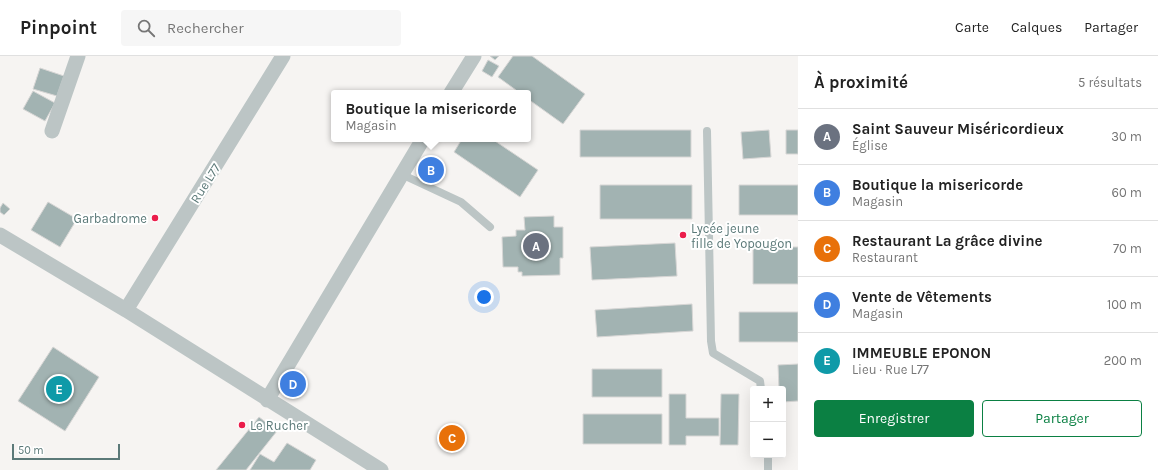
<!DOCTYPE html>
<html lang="fr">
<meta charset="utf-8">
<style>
body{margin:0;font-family:Karla,sans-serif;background:#f6f6f6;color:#222}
.controls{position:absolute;right:12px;bottom:12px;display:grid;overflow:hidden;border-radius:4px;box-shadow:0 4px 16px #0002}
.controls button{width:36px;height:36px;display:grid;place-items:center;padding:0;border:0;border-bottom:1px solid #e0e0e0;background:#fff;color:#222;font:20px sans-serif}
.scale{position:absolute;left:12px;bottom:10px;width:108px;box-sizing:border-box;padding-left:4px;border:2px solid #5b7978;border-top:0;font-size:11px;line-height:14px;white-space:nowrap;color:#5b7978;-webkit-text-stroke:3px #fff;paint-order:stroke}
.you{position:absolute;left:484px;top:241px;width:14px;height:14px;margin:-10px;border:3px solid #fff;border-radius:50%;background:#1a73e8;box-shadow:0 0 0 6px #1a73e833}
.badge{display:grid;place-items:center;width:26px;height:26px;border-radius:50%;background:#0b8043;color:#fff;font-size:13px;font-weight:700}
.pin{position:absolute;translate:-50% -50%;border:2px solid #fff;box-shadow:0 1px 4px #0006}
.popup{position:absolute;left:331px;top:34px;width:200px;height:52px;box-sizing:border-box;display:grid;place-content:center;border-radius:4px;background:#fff;filter:drop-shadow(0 1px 3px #0005);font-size:13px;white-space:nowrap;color:#767676}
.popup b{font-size:15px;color:#222}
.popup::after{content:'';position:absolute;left:50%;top:100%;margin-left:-8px;border:8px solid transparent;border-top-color:#fff}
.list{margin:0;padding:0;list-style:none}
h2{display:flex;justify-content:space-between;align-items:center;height:52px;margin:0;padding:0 16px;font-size:17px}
h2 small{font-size:13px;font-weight:400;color:#767676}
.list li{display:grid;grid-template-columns:26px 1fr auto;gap:12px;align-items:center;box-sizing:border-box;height:56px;padding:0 16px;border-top:1px solid #e0e0e0}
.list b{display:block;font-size:15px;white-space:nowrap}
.list p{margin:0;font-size:13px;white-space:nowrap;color:#767676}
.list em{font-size:13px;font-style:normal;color:#767676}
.actions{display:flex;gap:8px;padding:12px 16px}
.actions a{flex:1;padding:9px 0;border:1px solid #0b8043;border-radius:4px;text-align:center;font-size:14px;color:#0b8043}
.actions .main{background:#0b8043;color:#fff}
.icon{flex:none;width:22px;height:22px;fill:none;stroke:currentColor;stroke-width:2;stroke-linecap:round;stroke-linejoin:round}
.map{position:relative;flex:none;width:798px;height:414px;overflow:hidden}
header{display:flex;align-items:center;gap:24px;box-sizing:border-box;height:56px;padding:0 20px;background:#fff;border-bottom:1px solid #e0e0e0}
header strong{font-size:19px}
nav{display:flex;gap:22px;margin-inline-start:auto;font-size:14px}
.search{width:280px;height:36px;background:#f6f6f6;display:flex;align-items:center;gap:10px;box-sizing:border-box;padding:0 14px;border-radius:4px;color:#767676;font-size:15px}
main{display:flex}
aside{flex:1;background:#fff}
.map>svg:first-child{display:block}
.building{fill:#a2b3b2;stroke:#d7d6d5}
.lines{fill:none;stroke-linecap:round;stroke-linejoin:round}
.service{stroke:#bcc5c5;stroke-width:8}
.minor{stroke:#bcc5c5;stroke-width:15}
.poi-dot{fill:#eb1d4b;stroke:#fff;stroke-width:1.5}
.labels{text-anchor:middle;stroke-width:4;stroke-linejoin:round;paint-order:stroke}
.street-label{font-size:13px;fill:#5b7978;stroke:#fff}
.poi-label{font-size:13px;fill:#5b7978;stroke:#fff;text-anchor:start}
</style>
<header>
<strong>Pinpoint</strong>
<div class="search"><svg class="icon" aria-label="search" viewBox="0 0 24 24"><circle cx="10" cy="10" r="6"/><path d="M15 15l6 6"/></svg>Rechercher</div>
<nav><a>Carte</a><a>Calques</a><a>Partager</a></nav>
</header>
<main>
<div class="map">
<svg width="798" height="414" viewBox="0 0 798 414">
<rect width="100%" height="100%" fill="#f6f4f2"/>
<path class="building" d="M490 0H499L495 4Z
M513 0H532L585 38 563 68 528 43V37H520L498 21Z
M488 4 499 10 492 21 482 15Z
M40 12 64 20 57 40 33 33Z
M33 35 55 47 45 65 23 53Z
M580 74H691V101H580Z
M769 74 771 101 743 103 741 76Z
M786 74H798V98H786Z
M462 83H492L538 114 520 141 454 96Z
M433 101 444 108 432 125 422 118Z
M600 129H692V163H600Z
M739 129H798V159H739Z
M48 146 77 163 60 191 31 174Z
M3 147 10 153 4 159 0 156V152Z
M554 160V171H563V202H560V219L522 220V216H518V211H503L502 181 516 180V174H525L524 161Z
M675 187 677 220 592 224 590 191Z
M753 191H798V228H753Z
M692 248 693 275 597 281 595 254Z
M739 256H798V286H739Z
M53 291 99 321 65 375 18 345Z
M798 308V345L783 346V333H779L778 309Z
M592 313H662V341H592Z
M669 338H686V362H719V380H686V389H669Z
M721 338H739L738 389H720Z
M583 358H662V388H583Z
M259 361 277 375 246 414H216Z
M287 387 316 404 310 414H250L260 398 274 406Z"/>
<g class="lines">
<path class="service" d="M707 75 711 285 713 297 760 325 761 333
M401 118 461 146 490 171
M768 399V414"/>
<path class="minor" d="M451 37 474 0
M52 75 78 0
M0 179 126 254 381 414
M126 254 283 0
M267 344 423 83"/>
</g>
<g class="poi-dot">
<circle cx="155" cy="162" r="4"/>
<circle cx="683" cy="179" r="4"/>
<circle cx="242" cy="369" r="4"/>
</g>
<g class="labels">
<g class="street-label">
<text transform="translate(205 127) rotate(-58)" y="5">Rue L77</text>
</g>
<g class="poi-label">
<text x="147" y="167" text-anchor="end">Garbadrome</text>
<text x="691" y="177">Lycée jeune<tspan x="691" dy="15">fille de Yopougon</tspan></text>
<text x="250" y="374">Le Rucher</text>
</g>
</g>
</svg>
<div class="controls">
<button>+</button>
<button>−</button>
</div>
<div class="scale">50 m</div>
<div class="you"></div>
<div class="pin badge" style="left:536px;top:190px;background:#6b7280">A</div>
<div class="pin badge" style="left:431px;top:114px;background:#3f7fe0">B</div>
<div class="popup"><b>Boutique la misericorde</b>Magasin</div>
<div class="pin badge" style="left:452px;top:382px;background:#e8710a">C</div>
<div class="pin badge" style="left:293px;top:328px;background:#3f7fe0">D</div>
<div class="pin badge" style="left:59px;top:333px;background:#0f9aa8">E</div>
</div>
<aside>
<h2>À proximité<small>5 résultats</small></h2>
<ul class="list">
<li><span class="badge" style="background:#6b7280">A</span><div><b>Saint Sauveur Miséricordieux</b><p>Église</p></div><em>30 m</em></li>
<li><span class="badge" style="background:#3f7fe0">B</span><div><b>Boutique la misericorde</b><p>Magasin</p></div><em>60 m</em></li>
<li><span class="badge" style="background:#e8710a">C</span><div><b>Restaurant La grâce divine</b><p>Restaurant</p></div><em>70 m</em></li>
<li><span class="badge" style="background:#3f7fe0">D</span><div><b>Vente de Vêtements</b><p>Magasin</p></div><em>100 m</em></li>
<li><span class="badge" style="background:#0f9aa8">E</span><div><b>IMMEUBLE EPONON</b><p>Lieu · Rue L77</p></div><em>200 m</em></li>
</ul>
<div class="actions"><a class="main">Enregistrer</a><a>Partager</a></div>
</aside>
</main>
